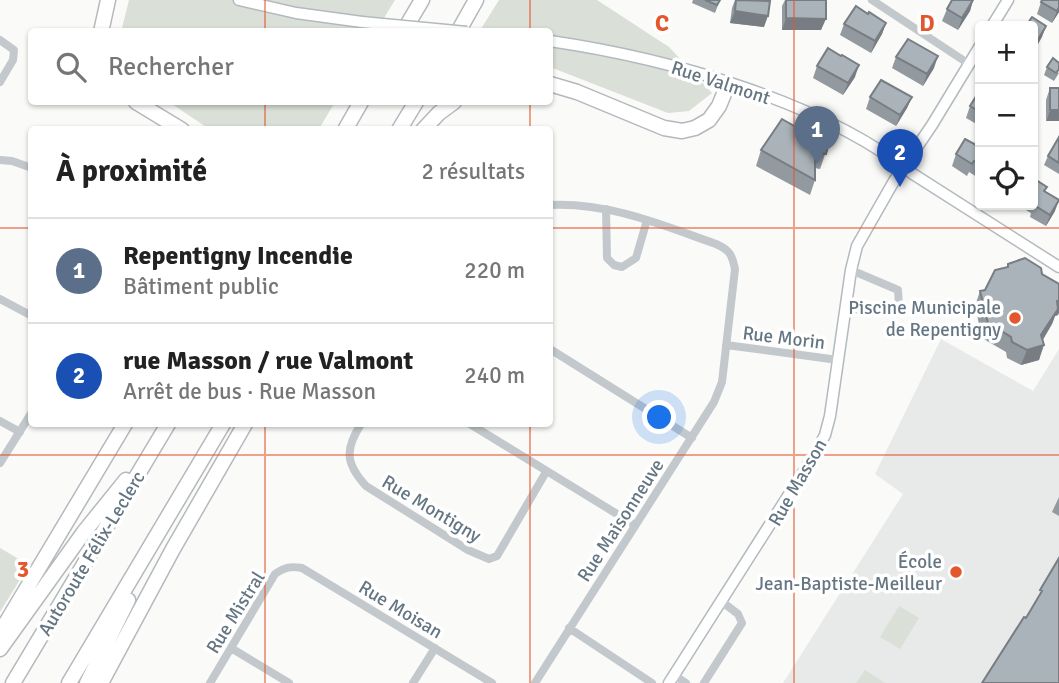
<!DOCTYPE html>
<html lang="fr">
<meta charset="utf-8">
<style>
body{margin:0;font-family:Signika,sans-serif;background:#f6f6f6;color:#222}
.controls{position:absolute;right:21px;top:21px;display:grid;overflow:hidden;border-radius:7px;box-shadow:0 2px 5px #0004}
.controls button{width:63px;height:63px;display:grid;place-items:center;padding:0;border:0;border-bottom:2px solid #e0e0e0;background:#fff;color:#222;font:35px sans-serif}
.you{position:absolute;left:660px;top:418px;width:24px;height:24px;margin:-18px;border:5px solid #fff;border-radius:50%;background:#1a73e8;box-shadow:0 0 0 10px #1a73e833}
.badge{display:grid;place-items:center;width:46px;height:46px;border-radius:50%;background:#d93025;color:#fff;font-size:23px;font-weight:700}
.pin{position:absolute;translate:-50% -58px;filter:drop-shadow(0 2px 4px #0008)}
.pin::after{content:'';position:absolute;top:37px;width:24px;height:21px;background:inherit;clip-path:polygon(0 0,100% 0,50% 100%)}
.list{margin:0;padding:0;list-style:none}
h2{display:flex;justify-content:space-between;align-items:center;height:91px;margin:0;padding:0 28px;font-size:30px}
h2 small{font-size:23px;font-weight:400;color:#767676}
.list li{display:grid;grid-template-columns:46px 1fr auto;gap:21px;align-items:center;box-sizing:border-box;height:105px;padding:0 28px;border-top:2px solid #e0e0e0}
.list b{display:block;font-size:26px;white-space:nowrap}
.list p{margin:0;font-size:23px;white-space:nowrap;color:#767676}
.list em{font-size:23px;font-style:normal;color:#767676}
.icon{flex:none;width:38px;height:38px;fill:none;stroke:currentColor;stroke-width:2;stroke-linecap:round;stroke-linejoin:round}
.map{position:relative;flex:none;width:1059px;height:683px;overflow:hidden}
.search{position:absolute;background:#fff;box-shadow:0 2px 5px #0004;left:28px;top:28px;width:525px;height:77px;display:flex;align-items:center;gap:18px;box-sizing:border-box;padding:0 24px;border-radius:7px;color:#767676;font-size:26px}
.panel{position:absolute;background:#fff;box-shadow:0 2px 5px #0004;left:28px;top:126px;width:525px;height:301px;border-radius:7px}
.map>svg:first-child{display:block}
.built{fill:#e8e9e9}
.green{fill:#dadfd7}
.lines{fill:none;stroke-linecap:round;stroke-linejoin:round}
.secondary-casing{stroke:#b3babf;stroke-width:13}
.highway-casing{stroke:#b4b9bd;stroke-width:17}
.street{stroke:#c3c8cc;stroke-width:8}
.secondary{stroke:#fff;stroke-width:10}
.highway{stroke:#fff;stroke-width:14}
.secondary-bridge-casing{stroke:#b3babf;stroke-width:13;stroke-linecap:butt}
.secondary-bridge{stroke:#fff;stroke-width:10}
.wall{fill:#929a9f}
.shaded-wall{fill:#777d82}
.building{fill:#aab3b9;stroke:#777d82;stroke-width:2}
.grid{fill:none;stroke:#e4572e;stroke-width:2;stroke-opacity:0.55}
.poi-dot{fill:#e4572e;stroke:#fff;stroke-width:2.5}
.labels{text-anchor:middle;stroke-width:7;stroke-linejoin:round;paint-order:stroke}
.street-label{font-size:19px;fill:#657683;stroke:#fff}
.poi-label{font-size:19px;fill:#657683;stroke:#fff;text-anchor:end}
.grid-label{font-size:23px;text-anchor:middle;font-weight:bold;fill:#e4572e;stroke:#fff;stroke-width:7;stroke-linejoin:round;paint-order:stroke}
</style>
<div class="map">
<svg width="1059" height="683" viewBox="0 0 1059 683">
<rect width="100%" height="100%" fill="#fafaf8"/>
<path class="built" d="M941 339 1033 391 1059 349V683H783L903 494 875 474Z"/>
<path class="green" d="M129 0H395L376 31 121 32Z
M499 0H597L669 47 712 93 689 111 668 113 550 67V32H479Z
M169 102H335L319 129H209Z
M0 548 29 565 0 612Z
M899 606 919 618 900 649 880 637Z
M865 670 885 683H856Z"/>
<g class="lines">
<g class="secondary-casing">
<path id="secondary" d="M239 0 296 13 362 22
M992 26 1008 0
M550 41C666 58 820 100 913 174L1059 267
M669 683 816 452 825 435 830 416 851 270 857 246 894 181 932 125 980 46"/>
</g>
<g class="highway-casing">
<path id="highway" d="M101 32 108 0
M403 32 422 0
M458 32 476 0
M550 84 577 92 664 128 682 131 695 128 709 120 719 106 728 84
M136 102 182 130
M345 130 361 102
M399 130 416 102
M423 130 439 113 454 102
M0 633 125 424
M0 649 84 532 126 480
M13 683 168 424
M69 683 223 424
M87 683 128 600
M101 683 173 549 245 424"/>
</g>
<path class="street" d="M872 0 969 64
M0 40 14 50 13 60 0 82
M0 160 12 161 32 168
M606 209 607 258 614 265 622 267 636 258 647 220
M0 299 32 316
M846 308 891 313 899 307 898 290 851 270
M726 345 838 360
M550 349 692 438
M0 421 20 432
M361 424C345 449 345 463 366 486L468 550 489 559 497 556 546 472
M470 424 635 525
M0 463 32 412
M569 628 652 683
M231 648 289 683
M674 675 686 683
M210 683 275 574C285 567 291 566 302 568L492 683
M413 683 435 648
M535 683 714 402 722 382 735 269C732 255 730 250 716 244 662 225 608 202 550 205
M704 683 742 623 738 614 721 601"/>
<use href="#secondary" class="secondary"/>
<use href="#highway" class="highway"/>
<g class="secondary-bridge-casing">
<path id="secondary-bridge" d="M362 22 467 32"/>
</g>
<use href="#secondary-bridge" class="secondary-bridge"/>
</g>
<path class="wall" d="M693 0H720L715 13 692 3Z
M735 0H765L764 27 730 23 732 8Z
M785 0H826L821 30H782V6Z
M973 0 970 11 958 30 942 21 947 9Z
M1041 2 1059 12 1052 23 1037 14Z
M868 14 886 23 882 34 871 53 840 35 844 24Z
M896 57 934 68 923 86 892 68Z
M817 66 855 77 843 95 813 78Z
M1047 67 1059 73 1054 81 1044 75Z
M1050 88H1059L1046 121V100Z
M980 90V126L966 118 970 106Z
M870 97H912L907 108 896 126 866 109Z
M1059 137V174L1044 165 1048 156Z
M816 142 828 146 820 169 815 168V180L810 195 756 166 761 150Z
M980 147V179L969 172 967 176 952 166 956 154Z
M1033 178 1047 187 1045 191 1055 211 1046 226 1030 217 1031 213 1017 205H1033Z
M1008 264 1042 274 1058 315 1055 316 1052 324 1043 340 1039 360 1021 365 1007 358 1006 352 982 338 975 306 980 291 985 290 1007 268Z
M1059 497V516L1052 512Z"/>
<path class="shaded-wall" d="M973 0 970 11 958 30 962 18Z
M1059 7V12L1052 23 1057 11Z
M735 11 768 16 764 27 730 23Z
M786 18 826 19 821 30H782Z
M886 23 882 34 871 53 875 41Z
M1046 26 1042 37 1033 53 1035 45Z
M938 56 934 68 923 86 927 74Z
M859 65 855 77 843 95 848 83Z
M912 97 907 108 896 126 900 115Z
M1050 110H1059V121H1046Z
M1059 200 1055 211 1046 226 1050 215Z
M1057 301H1059V313L1058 315 1055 316 1052 324 1038 347 1044 345 1039 360 1021 365 1027 350 1041 335Z"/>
<path class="building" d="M705 0H720L717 5Z
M736 0 770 1 768 16 735 11Z
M786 0H826V19L786 18Z
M952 0H973L962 18 947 9Z
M1042 0H1059V7L1057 11 1041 2Z
M856 6 868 14 869 12 886 23 875 41 844 24Z
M1032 17 1046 26 1035 45 1033 43V26H1026Z
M908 39 938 56 927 74 896 57Z
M828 48 841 56 842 55 859 65 848 83 817 66Z
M1053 58 1059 63V69L1056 73 1047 67Z
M881 80 912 97 900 115 870 97Z
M1050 88H1059V110H1050Z
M980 90V112L970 106Z
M782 119 810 135 816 134V142L828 146 826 154 817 152 815 156V180L761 150Z
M1059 137V163L1048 156Z
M965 139 980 147V165L974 161 972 164 956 154Z
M1033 178 1047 187 1044 191 1059 200 1050 215 1034 205 1036 202 1033 200Z
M1025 258 1041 268 1042 274 1059 284V301H1057L1058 309 1041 335 1044 345 1027 350 1012 342 1011 337 988 323 980 291 985 290 995 270 1008 267V264Z
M1059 558V683H982L1024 617 1026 618 1042 591 1040 590Z"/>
<path class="grid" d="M265 0V32M530 0V32M794 0V683M265 102V130M530 102V130M0 228H32M550 228H1059M265 424V683M530 424V683M0 455H1059"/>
<g class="poi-dot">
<circle cx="1015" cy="318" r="7"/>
<circle cx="956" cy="572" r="7"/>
</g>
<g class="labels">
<g class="street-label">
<text transform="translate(721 82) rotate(18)" y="7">Rue Valmont</text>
<text transform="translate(784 337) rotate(7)" y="7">Rue Morin</text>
<text transform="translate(797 482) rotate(-60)" y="7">Rue Masson</text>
<text transform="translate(432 508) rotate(31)" y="7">Rue Montigny</text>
<text transform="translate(620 520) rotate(-57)" y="7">Rue Maisonneuve</text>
<text transform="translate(91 553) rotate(-59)" y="7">Autoroute Félix-Leclerc</text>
<text transform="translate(401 609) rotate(31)" y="7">Rue Moisan</text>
<text transform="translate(235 612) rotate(-58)" y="7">Rue Mistral</text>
</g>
<g class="poi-label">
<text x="1001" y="314">Piscine Municipale<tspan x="1001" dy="22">de Repentigny</tspan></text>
<text x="942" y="568">École<tspan x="942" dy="22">Jean-Baptiste-Meilleur</tspan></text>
</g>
</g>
<g class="grid-label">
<text x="662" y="31">C</text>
<text x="927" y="31">D</text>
<text x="23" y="577">3</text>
</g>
</svg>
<div class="controls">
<button>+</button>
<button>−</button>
<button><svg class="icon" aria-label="locate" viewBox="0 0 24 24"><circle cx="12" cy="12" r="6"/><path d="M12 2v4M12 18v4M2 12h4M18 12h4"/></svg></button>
</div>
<div class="you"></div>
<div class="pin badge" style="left:817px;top:164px;background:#5c6f8a">1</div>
<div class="pin badge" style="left:900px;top:187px;background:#1a4fb4">2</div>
<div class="search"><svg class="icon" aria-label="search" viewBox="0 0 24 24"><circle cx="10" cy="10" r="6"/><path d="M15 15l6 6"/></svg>Rechercher</div>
<section class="panel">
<h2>À proximité<small>2 résultats</small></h2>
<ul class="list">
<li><span class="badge" style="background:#5c6f8a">1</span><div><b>Repentigny Incendie</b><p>Bâtiment public</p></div><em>220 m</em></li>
<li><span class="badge" style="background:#1a4fb4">2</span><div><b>rue Masson / rue Valmont</b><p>Arrêt de bus · Rue Masson</p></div><em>240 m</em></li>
</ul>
</section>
</div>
